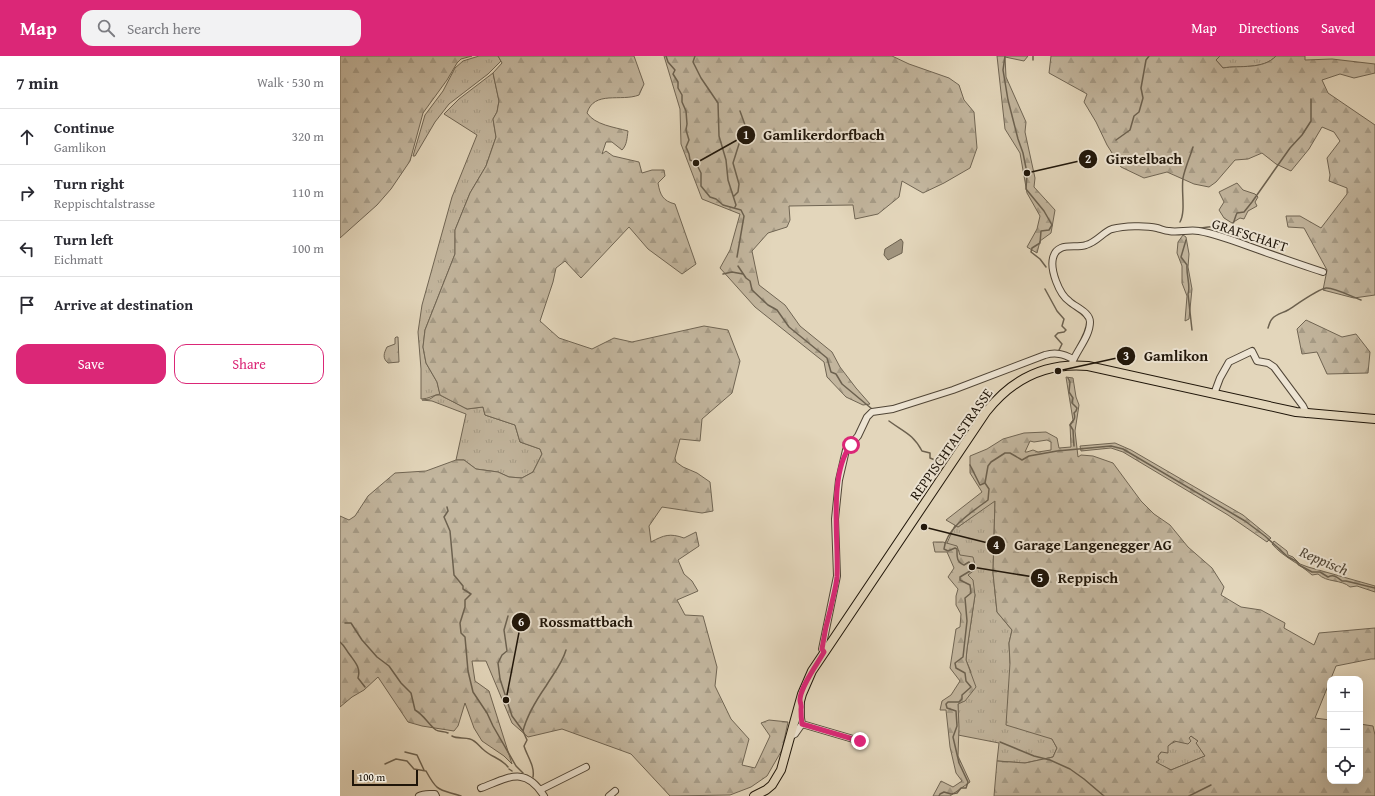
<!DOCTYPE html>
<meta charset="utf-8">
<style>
body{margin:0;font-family:"Gentium Book Plus",serif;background:#f2f2f3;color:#2b2b33}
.controls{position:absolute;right:12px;bottom:12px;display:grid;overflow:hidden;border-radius:8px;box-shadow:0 4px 16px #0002}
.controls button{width:36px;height:36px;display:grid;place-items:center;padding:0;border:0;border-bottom:1px solid #e1e1e2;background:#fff;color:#2b2b33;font:20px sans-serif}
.scale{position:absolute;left:12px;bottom:10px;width:66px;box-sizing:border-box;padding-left:4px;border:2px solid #1f1509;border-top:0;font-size:11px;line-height:14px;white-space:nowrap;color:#1f1509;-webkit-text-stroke:3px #ede4d3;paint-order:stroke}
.stop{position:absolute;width:12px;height:12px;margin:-9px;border:3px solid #db2777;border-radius:50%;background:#fff}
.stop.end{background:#db2777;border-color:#fff;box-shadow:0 1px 4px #0008}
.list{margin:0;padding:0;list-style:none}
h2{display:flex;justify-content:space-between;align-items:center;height:52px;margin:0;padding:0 16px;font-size:17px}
h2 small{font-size:13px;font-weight:400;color:#7c7c81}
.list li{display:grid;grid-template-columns:26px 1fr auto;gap:12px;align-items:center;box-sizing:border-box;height:56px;padding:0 16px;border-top:1px solid #e1e1e2}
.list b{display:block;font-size:15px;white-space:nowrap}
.list p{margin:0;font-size:13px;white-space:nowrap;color:#7c7c81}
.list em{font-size:13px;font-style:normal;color:#7c7c81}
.actions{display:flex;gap:8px;padding:12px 16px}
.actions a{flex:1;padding:9px 0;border:1px solid #db2777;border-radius:12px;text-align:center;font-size:14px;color:#db2777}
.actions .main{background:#db2777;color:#fff}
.icon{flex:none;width:22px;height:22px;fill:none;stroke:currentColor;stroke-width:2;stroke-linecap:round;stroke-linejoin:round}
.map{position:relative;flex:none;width:1035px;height:740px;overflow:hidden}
header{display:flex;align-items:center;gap:24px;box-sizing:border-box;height:56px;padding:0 20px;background:#db2777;color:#fff}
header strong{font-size:19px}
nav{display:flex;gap:22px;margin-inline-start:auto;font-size:14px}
.search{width:280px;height:36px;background:#f2f2f3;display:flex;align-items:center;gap:10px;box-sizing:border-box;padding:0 14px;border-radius:12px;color:#7c7c81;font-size:15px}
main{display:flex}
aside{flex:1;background:#fff}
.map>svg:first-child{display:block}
.grass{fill:url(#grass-tufts);stroke:#706553}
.forest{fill:url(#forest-firs);stroke:#706553;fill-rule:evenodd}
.water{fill:#a0947e;stroke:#6c614f}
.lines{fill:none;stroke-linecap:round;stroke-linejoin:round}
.stream{stroke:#6c614f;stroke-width:1.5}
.minor-casing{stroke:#504536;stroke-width:8}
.major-casing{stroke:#1f1509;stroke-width:10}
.minor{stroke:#ede4d3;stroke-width:6}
.major{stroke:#e3d6bb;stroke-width:8}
.route{stroke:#db2777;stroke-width:5}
.labels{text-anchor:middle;stroke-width:4;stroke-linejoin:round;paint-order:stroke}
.street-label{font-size:14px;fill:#1f1509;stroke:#ede4d3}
.water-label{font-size:15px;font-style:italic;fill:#534838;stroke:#ede4d3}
.leader{fill:none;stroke:#1f1509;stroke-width:1.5}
.callout-dot{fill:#1f1509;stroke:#ede4d3;stroke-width:1.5}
.mark-label{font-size:12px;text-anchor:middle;font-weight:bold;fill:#fff}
.callout-label{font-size:15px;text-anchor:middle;font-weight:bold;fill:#1f1509;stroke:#ede4d3;stroke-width:4;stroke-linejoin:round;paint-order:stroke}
</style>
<header>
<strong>Map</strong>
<div class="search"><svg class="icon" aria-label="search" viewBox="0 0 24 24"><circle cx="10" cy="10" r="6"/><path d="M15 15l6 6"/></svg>Search here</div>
<nav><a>Map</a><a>Directions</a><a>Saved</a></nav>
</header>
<main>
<aside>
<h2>7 min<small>Walk · 530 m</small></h2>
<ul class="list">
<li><svg class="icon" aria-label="ahead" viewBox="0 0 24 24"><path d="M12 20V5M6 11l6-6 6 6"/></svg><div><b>Continue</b><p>Gamlikon</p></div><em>320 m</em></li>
<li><svg class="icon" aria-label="right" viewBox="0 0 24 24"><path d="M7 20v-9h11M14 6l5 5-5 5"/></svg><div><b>Turn right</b><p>Reppischtalstrasse</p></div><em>110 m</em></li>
<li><svg class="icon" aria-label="left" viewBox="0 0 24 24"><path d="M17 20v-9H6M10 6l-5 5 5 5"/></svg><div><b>Turn left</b><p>Eichmatt</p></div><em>100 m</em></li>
<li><svg class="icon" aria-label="arrive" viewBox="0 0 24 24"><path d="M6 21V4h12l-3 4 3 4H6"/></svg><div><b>Arrive at destination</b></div></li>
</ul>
<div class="actions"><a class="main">Save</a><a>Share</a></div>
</aside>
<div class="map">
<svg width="1035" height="740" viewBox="0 0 1035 740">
<defs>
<pattern id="grass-tufts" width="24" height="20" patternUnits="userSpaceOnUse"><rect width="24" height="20" fill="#c2b59d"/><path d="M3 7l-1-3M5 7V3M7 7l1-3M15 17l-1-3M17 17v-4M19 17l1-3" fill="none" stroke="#a69b86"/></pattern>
<pattern id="forest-firs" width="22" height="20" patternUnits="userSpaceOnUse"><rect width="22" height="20" fill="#c2b59d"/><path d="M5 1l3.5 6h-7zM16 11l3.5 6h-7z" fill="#a69b86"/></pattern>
</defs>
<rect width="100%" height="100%" fill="#e3d6bb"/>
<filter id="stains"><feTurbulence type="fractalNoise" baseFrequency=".005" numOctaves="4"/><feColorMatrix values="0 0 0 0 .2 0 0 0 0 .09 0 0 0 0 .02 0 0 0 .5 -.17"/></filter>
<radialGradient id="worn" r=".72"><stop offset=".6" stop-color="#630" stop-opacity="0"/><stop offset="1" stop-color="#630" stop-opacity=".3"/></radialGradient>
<path class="grass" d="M139 0H158L161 5 148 18 109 48 95 66 75 100H73L85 59 103 35 115 12 123 5Z
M880 0H936C923 14 900 9 883 12L876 4Z
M153 17 159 45 157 56 153 63 156 81 146 110 130 137 115 174V198L85 274 83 291 86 307 97 326 100 338C93 339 89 343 81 343V313L78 276 82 249 112 141 137 79 104 58 119 43Z
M96 339H100L127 353 143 351 145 359 175 369 180 386 200 393 202 398 193 416 182 422 169 421 158 416 136 413 124 404H116L126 358 92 345 82 344 90 343Z
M655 444 653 517 657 556 672 574 669 587 670 607 717 692 713 701 685 707 657 705 659 687 618 679V648L631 616 626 604 627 593 635 539 620 499 607 487 615 469 618 471Z
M851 680 858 685 857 687 865 700 831 714 815 706 819 704 818 700C827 688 834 685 849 682Z"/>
<path class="forest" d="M0 0H132L121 3 117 7 107 24 83 57 70 105 51 133 37 149 0 182Z
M158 0H294L304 28 299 39C281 46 254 34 247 57 255 69 274 71 288 75 287 82 287 89 282 94L272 86H266L262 98 266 95 273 100 299 106 302 117 312 114H324L325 120 318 127C320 139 323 145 335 148L356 208 342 218 308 193 289 171 241 222 225 205 216 212 213 226 200 265 219 282 252 293 274 282 292 286 364 270 388 274 400 305 392 337 362 363 360 385 340 383 335 402 336 406 343 411 357 417 370 426 373 455 362 457 322 451 309 470 311 486C324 479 330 477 344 482L356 476 359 490 338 504 344 518 352 525 358 535 337 544 345 559 363 560 377 611 375 630 391 663 409 683 402 709 415 712 430 680 421 667 429 664 448 666 442 694 427 720 411 731 390 739 330 740 291 698 222 673 188 681 172 667 146 605H132L135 625 149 635 172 708 164 700 142 685 134 672 125 647 118 670 114 675 82 670 68 666 38 621 24 634 12 641 0 651V460L9 464 15 460 28 440 55 417 86 415 116 404H124L136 413 158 416 169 421 182 422 193 416 202 398 200 393 180 386 175 369 145 359 143 351 127 353 100 339 97 326 86 307 83 291 85 274 115 198V174L130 137 146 110 156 81 153 63 157 56 159 45 153 17 162 7Z
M324 0H552L569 8 609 22 619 29 624 44 634 56 637 92 630 112 604 127 583 137 562 125 559 141 538 158 515 163 513 149 449 150 450 164 447 171 428 177 412 195 419 229 445 249 460 270 492 296 500 311 516 332 530 348 523 349 506 341 487 321 484 306 415 251 380 212 390 194 400 158 362 143 341 88 340 53Z
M657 0H688L684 5 665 1 666 21 686 66 685 76 695 122 694 131 715 154 711 177 700 185 697 197 687 191 697 173 700 160 687 137 680 97 665 73Z
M711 0H880L876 4 883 12C900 9 923 14 936 0H965V4L992 3 1035 8V17L1014 22 1000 18 982 24 988 37 1035 69V239L1014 242 983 234 987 214 964 172 948 171 946 160H960L981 172 1007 138V132L989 125 990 119 987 102 1000 85 994 76 982 71 969 93 951 115 936 108 922 97 908 103 895 104 876 126 869 131 854 128 827 116 804 122 781 111 767 89 756 66 744 46 747 38 709 17Z
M897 127 903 134 915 138 918 141 915 146 917 150 908 155 904 163 900 162 892 167 884 162 879 154 884 146 879 136Z
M843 179 846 181 849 198 848 211 852 233 849 263 845 265 847 240 842 227V210L837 197 838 186Z
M966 264 1002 281 1016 278 1030 296 1028 317 987 318 977 296 962 298 957 273Z
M56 281H58L59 306 48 307C42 302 44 297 47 291L55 288V282Z
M726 321 733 322 736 341 739 349 735 375 738 401 741 399 753 400 773 407 801 445 814 458 830 469 848 491 872 512 884 531 881 539 901 551 921 554 945 567 944 572 974 589 979 577 1035 572V603H1031L996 610 975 662 990 664V725H1020V668L1033 670 1035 679V740H654L657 705 685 707 713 701 717 692 712 683 666 669 670 607 669 587 672 574 657 556 653 517 655 445 618 471 606 464 642 436 630 417V400L647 393 663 383 684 377 706 376 717 382 719 392 731 391 730 368 733 364ZM707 384 711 386V394L698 396 693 394 687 396H685L690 385 694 386ZM851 680 858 685 856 687 865 700 831 714 816 706 819 704 818 700 821 696 828 697V690L834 685 848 688 851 685 849 682Z
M775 387 791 394 903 459 931 482 927 486 888 459 783 396 771 392 741 395 740 390Z
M934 485 947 495 948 499 953 501 960 508 968 511 1035 530V536L1017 530 1010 531C1001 523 987 527 978 518L972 519C959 507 943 501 932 488Z
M593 486H603L617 490 620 499 633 501 636 513 628 519 633 524 635 539 627 593 626 604 636 631 625 645 618 648 619 671 618 700 630 726 610 740H593L601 725 613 731 622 725 616 717 610 691 606 654H600L602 645 611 639 620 625 610 612 616 573 620 571 621 558 616 549V540L618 533 608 521 614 512 607 496H595Z"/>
<path class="water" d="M561 183 563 186 562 197 548 204 544 199 545 193Z"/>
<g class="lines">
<path class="stream" d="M326 0 328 6 335 14 333 18 338 26V32L342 39V46L346 55 347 68 346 74 349 84 346 91 349 98 350 104 356 107 361 117V130L370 141 376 143 383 149 401 154 404 160 397 201
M355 0 353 6 361 22 378 47 379 80 386 104 388 124 396 149 395 151
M665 0 663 14 668 44 678 83 683 97 687 117 686 133 704 155 712 169 709 174 701 175 700 187 692 192 691 196 700 203 706 211
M693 4V0
M776 84 790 74 794 60 799 56 803 42 801 32 806 4 809 0
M394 140 398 136 399 128 393 107 405 69 400 55
M840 166C846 155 841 136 843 122 845 112 850 101 853 91
M859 172C864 172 873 169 877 172 881 175 881 177 885 178 894 173 893 165 897 157L904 156 912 146 950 92 962 79 971 65V43
M846 184 841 201 847 209C846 218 851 231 848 238L852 274
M398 210 406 222 410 225 412 234 428 249 437 254 449 271 487 302 491 316 496 318 502 328 532 353
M383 218 392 216 403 218
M705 233 717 255 724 263 722 270 726 274 724 276 718 277 715 280 722 288 719 294
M928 272C929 269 930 265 932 263 936 258 943 257 948 254 956 249 978 233 986 232 994 231 1012 241 1021 244
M728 322 730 326 729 336 733 342 732 347 737 352 736 355 734 357C736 363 733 365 730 369L733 374 734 390
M549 365C564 376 573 378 582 395L590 397V402L595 404 609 403
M630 409 640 429 645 427
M107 451 108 455 104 461 110 475 114 519 123 530V533L131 538 125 544V551L120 567 121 577 125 581 128 615 133 636 147 657 153 670 176 710 183 717
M168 560 164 574 167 595 162 599 158 607 160 623 172 660 183 675 187 684 184 690C187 700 195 710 193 721
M5 567H11L22 584 37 601 49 610 61 627 71 637 75 654C84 659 88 668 96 674 99 676 104 675 108 677
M0 586C5 590 6 594 10 599 15 606 21 612 18 622L25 631
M183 675C187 659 197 643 206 630 213 618 222 608 226 594
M112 680C117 683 124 681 130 683 137 685 139 691 145 695 152 701 162 703 168 711
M660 686 694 700 710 704 730 713 744 723 764 740
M65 696 77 699 84 714
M45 708 56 703 67 705 74 713 86 715C98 737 99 733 121 740
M169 713 172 715
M599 740 600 738 604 736 611 738 617 737 621 732H626L628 726 619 707 613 681 617 670 616 655 607 652 606 648 608 646H619L622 643V639L631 631 626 625 625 617 616 612 615 607 623 601 627 565 625 542 631 537 630 529 620 524V521L630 515 632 511 629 506 624 509C616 506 617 500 617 493L615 492 608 495 604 493C606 472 632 456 648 444L649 433 645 427 648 410 651 406 665 397H670L682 404 689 400 717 395 771 390 783 393 905 465 925 480 948 501 956 505 959 509 972 516H980L988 521C994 518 997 521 1002 525H1006L1035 532
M849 740 871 729"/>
<g class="minor-casing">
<path id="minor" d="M732 307C737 294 750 280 750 266 750 256 735 251 729 245 719 238 710 214 713 202 717 185 735 193 746 189 757 186 763 176 772 173 784 170 805 169 817 172 821 173 825 175 829 175 838 177 849 173 859 175 876 178 892 184 908 190 933 199 958 208 983 216
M874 338 880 322 889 306 912 295 917 305 928 307 934 311 963 350 967 358
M484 596 482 593 497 520 495 463 499 424 506 394 518 380 527 361 532 356 553 353 613 334 705 299C716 296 723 298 733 303
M461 648V662L462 668
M451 680 455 678 462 668 520 685
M141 732C168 722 185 709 204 740
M200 734 246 711
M79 740C84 737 89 738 95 738L96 740
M269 740 275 735"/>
</g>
<g class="major-casing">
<path id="major" d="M414 740 426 734 432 729 441 714 462 638 472 615 646 356C672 323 705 306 748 310L956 356 1035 363"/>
</g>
<use href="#minor" class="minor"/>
<use href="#major" class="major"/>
</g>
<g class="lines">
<path class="route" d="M511 389C488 418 499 485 497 521 496 531 493 541 491 551 487 565 484 579 482 593L484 596C478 607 460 631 460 644 460 647 462 649 461 653 461 658 461 662 462 668L520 685"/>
</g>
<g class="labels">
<g class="street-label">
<text transform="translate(910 179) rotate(18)" y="5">GRAFSCHAFT</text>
<text transform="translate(611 388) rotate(-55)" y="5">REPPISCHTALSTRASSE</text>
</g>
<g class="water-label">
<text transform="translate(984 505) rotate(23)" y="5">Reppisch</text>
</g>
</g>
<path class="leader" d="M356 107L406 79M687 117L748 103M718 315L786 300M584 471L656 489M632 511L700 522M166 644L181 566"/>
<g class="callout-dot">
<circle cx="356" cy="107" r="4"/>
<circle cx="687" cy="117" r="4"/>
<circle cx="718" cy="315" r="4"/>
<circle cx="584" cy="471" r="4"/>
<circle cx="632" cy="511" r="4"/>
<circle cx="166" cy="644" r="4"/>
<circle cx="406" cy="79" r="10"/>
<circle cx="748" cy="103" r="10"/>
<circle cx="786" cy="300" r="10"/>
<circle cx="656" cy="489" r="10"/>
<circle cx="700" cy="522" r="10"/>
<circle cx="181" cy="566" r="10"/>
</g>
<g class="mark-label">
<text x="406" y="83">1</text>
<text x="748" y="107">2</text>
<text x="786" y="304">3</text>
<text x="656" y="493">4</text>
<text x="700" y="526">5</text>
<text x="181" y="570">6</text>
</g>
<g class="callout-label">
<text x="484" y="84">Gamlikerdorfbach</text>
<text x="804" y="108">Girstelbach</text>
<text x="836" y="305">Gamlikon</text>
<text x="753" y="494">Garage Langenegger AG</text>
<text x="748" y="527">Reppisch</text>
<text x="246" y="571">Rossmattbach</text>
</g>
<rect width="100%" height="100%" filter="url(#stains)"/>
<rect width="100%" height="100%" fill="url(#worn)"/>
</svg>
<div class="controls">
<button>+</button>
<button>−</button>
<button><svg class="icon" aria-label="locate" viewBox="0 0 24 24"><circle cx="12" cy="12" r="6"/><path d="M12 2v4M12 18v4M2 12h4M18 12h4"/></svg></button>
</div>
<div class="scale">100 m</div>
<div class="stop" style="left:511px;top:389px"></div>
<div class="stop end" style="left:520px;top:685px"></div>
</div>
</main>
